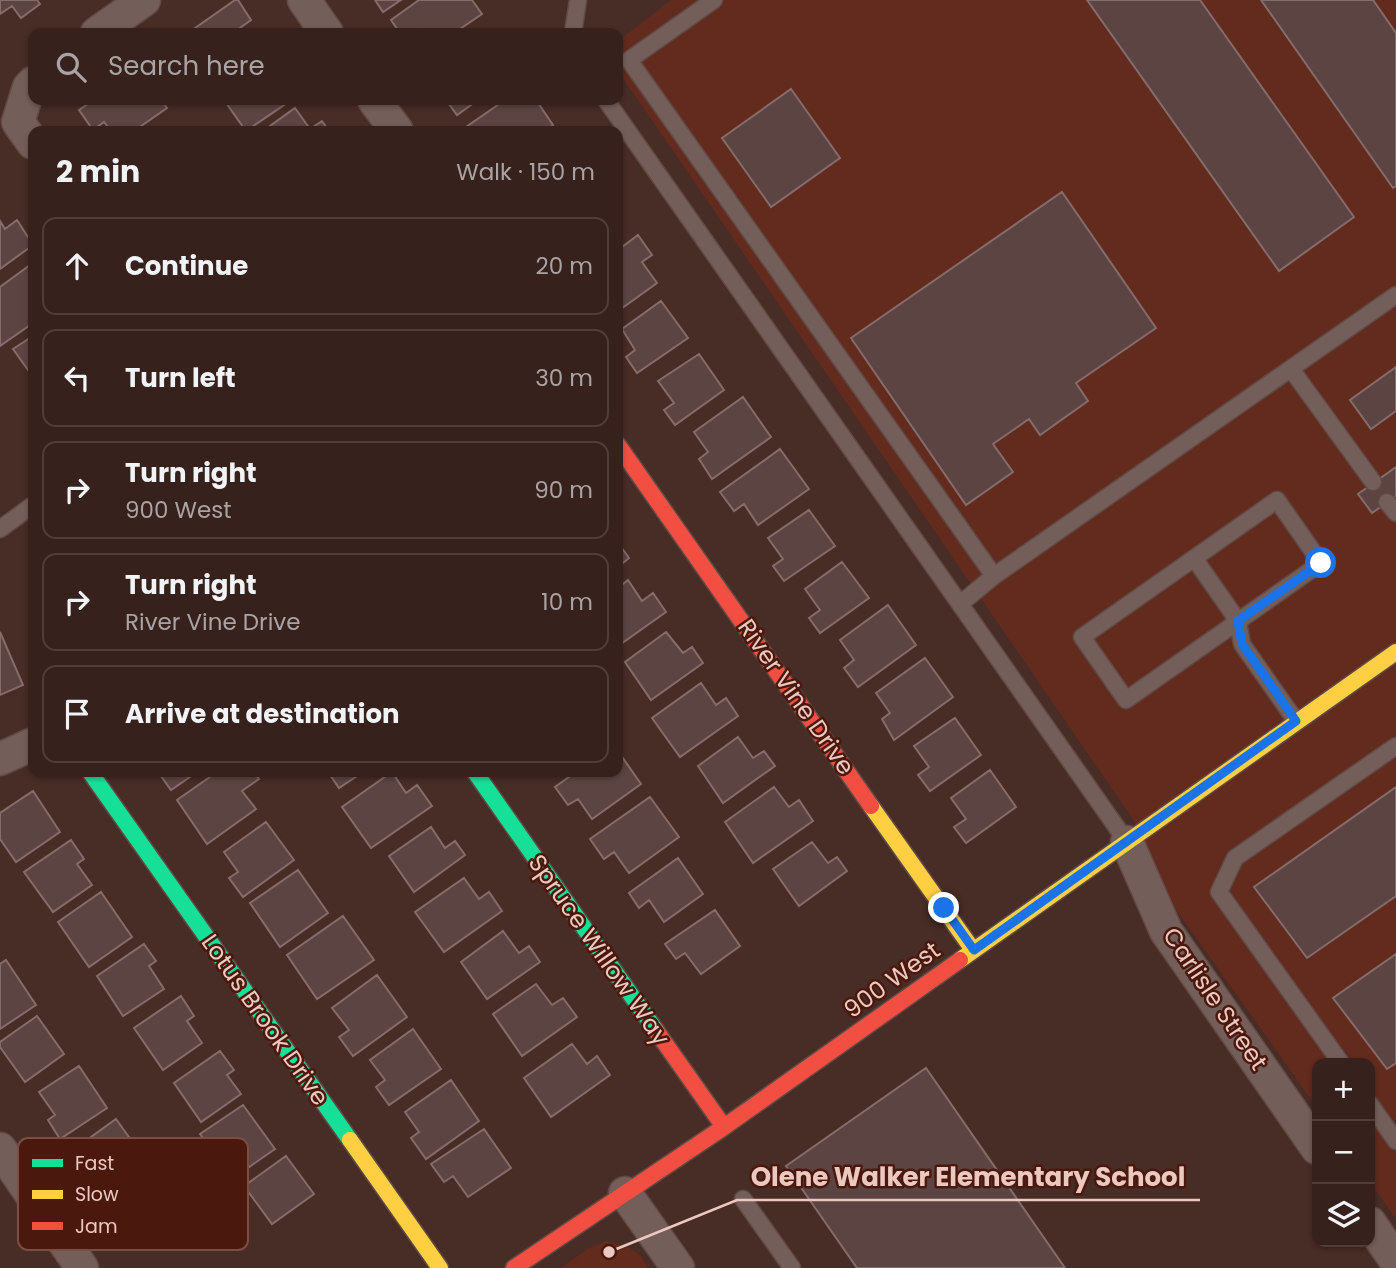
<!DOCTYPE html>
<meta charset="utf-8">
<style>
body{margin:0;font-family:Poppins,sans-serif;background:#3d2925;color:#f1f3f6}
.controls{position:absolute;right:21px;bottom:21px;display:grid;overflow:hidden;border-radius:14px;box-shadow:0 2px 5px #0004}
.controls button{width:63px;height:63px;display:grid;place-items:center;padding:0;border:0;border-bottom:2px solid #503e3b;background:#36211c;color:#f1f3f6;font:35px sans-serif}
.stop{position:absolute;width:21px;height:21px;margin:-16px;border:5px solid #1a73e8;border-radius:50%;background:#fff}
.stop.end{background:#1a73e8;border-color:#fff;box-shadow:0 2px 7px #0008}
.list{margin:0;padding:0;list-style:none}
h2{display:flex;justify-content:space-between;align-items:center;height:91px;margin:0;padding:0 28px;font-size:30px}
h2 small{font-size:23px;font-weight:400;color:#aaa3a3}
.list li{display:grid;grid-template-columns:46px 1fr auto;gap:21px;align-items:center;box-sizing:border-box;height:98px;margin:0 14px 14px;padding:0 14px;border:2px solid #503e3b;border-radius:14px}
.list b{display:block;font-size:26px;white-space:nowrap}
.list p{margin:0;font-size:23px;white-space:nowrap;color:#aaa3a3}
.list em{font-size:23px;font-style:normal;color:#aaa3a3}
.icon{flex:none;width:38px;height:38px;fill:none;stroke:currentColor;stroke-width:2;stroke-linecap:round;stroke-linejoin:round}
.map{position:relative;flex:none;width:1396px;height:1268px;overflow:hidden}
.search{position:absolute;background:#36211c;box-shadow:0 2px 5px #0004;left:28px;top:28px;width:595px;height:77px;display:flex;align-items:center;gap:18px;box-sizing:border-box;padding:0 24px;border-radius:14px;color:#aaa3a3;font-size:26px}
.panel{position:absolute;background:#36211c;box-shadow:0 2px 5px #0004;left:28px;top:126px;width:595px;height:651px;border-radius:14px}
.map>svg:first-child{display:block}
.built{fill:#632a1e}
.building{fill:#5c4443;stroke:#856c6a;stroke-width:2}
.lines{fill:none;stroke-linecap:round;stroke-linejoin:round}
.lane-casing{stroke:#614944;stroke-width:19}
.street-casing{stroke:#614944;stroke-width:35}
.fast-casing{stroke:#614944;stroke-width:19}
.slow-casing{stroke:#614944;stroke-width:19}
.jam-casing{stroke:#614944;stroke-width:19}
.lane{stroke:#745e59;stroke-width:16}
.street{stroke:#745e59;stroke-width:32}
.fast{stroke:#16e098;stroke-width:16}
.slow{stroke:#ffcf43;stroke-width:16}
.jam{stroke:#f24e42;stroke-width:16}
.route{stroke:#1a73e8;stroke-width:9}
.labels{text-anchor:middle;stroke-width:5;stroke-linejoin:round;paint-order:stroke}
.street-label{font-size:24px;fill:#ebc9c1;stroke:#4b180d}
.key{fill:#4b180d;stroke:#7b4d43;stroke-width:2}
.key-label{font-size:19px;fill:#ebc9c1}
.leader{fill:none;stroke:#ebc9c1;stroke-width:2.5}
.callout-dot{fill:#ebc9c1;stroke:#4b180d;stroke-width:2.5}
.callout-label{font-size:26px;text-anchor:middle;font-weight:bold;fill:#ebc9c1;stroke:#4b180d;stroke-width:5;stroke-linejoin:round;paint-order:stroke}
</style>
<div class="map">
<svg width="1396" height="1268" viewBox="0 0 1396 1268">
<rect width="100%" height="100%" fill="#482c26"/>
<path class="built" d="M671 0H1396V1219L1370 1182V1063H1317V1108L1177 911 1134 821 618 71V41Z
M606 1241 630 1248 641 1256 648 1268H561L589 1248Z"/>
<path class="building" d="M0 0H37L40 4 21 18 12 6 0 14Z
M235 0H238L251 20 240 28 244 33H188Z
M375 0H401L383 12Z
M419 0H472L482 14 454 33H420L417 29 411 33H400L391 20Z
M1087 0H1200L1354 217 1279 271Z
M1261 0H1373L1396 33V186L1393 188Z
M791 89 840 158 771 207 722 138Z
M94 100H161L167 108 134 131H111L104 122 93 130 79 110Z
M224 100H289L290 101 246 131Z
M446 100H478L457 115Z
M505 100H536L553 125 544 131H469L466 127Z
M295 108 310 129 322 121 329 131H263Z
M1062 192 1156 328 1076 383 1088 401 1040 435 1029 419 993 444 1013 472 966 505 851 338Z
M17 220 33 245 0 269V221L5 229Z
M638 235 652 255 642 262 657 283 618 311V250Z
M30 265 33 270V323L0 346V287Z
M661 301 688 338 637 373 626 357 635 350 622 329Z
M33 336V377L13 349Z
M699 354 724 390 675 425 664 410 674 403 658 381Z
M1396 367V411L1371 429 1350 400Z
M743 397 771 437 712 479 699 459 708 452 694 432Z
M780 449 809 489 758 525 744 504 734 511 720 492Z
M1396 467V496L1372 513 1358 494Z
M809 510 835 546 784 581 773 566 783 559 768 538Z
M619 544 629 558 618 567V545Z
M842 562 869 598 820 633 809 618 820 610 805 589Z
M628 580 642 601 653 593 666 612 618 646V588Z
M888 605 916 645 858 687 844 668 854 660 840 640Z
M0 632 23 685 0 695Z
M666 632 683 653 692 647 703 663 651 700 625 662Z
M925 658 953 697 894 740 882 719 890 713 876 693Z
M701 683 716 705 726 698 738 716 680 757 652 718Z
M955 718 981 755 930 791 918 775 929 767 914 746Z
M738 737 753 758 764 751 775 766 723 803 698 766Z
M618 751 641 784 592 819 578 799 568 805 555 787 576 772H618Z
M990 770 1016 807 966 843 954 827 966 819 951 798Z
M158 772H197L171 790Z
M217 772H229L232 776 238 772H254L259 779 242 791 256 809 207 844 177 800Z
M328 772H363L339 788Z
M392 772 406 793 417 785 432 806 371 848 342 807Z
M774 787 789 807 799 800 813 821 753 863 725 822Z
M1396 787V896L1307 958 1254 887Z
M33 791 60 832 16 862 0 839V813Z
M650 797 679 837 629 873 614 852 604 859 590 839Z
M266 822 294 860 243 897 229 878 238 872 224 852Z
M431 827 445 848 455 841 465 855 414 892 389 856Z
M71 840 84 859 77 864 92 885 53 912 24 872Z
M812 842 828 863 837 857 847 871 799 906 773 869Z
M678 858 703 894 664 922 649 900 639 908 629 893Z
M298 870 328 913 280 947 250 903Z
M464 878 479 899 489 892 502 911 444 952 415 912Z
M101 892 132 937 89 967 58 922Z
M715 910 740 946 701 974 685 953 676 959 665 944Z
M343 916 374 960 317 999 287 955Z
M503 931 519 953 529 946 540 962 487 999 461 962Z
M144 944 156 961 149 966 164 989 123 1016 97 976Z
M1396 954V1063L1387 1069 1333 998Z
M6 960 36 1005 0 1029V964Z
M377 975 407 1017 353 1056 339 1037 349 1030 332 1008Z
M536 984 552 1005 563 998 577 1017 522 1056 493 1014Z
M181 996 194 1016 187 1021 202 1043 163 1070 134 1028Z
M37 1016 64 1054 25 1082 0 1047V1042Z
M413 1029 441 1069 389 1105 376 1087 385 1080 370 1060Z
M572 1044 587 1064 597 1056 610 1075 551 1117 524 1078Z
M220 1051 234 1070 227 1075 241 1094 201 1122 174 1083Z
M79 1066 107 1108 60 1139 48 1120 55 1115 39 1092Z
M926 1068 1065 1268H857L786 1166Z
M451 1080 479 1121 426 1159 411 1138 419 1132 405 1112Z
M243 1105 275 1149 232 1179 200 1134Z
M116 1119 144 1158 102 1190 73 1150Z
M484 1129 511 1168 468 1197 453 1176 444 1182 431 1164Z
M286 1156 314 1194 272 1224 244 1186Z"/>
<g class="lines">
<g class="lane-casing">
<path id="lane" d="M714 0 629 60 994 576
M573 33 578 0
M606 100 1127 842
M1291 369 1373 482
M1277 500 1321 563 1126 700 1082 637Z
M1387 502 1396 513
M0 529 33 505
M1194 558 1238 621 1242 644 1296 721
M960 604 994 576 1396 295
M1341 1063 1219 892 1235 858 1396 746
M1370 1104 1396 1141
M743 1199 792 1268"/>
</g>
<g class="street-casing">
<path id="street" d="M304 0 327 33
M97 33 144 0
M33 83 29 87 18 122 33 143
M374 100 397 131
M0 759 33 744
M1127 842 1166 931 1317 1148
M0 1149 82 1268
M625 1193 678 1268
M1370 1223 1396 1261"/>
</g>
<g class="fast-casing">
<path id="fast" d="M90 772 350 1140
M475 772 657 1032"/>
</g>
<g class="slow-casing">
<path id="slow" d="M871 806 973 950
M960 960 1396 652
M350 1140 440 1268"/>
</g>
<g class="jam-casing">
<path id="jam" d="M618 445 871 806
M657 1032 724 1127
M514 1268 724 1127 960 960"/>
</g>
<use href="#lane" class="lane"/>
<use href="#street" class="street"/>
<use href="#fast" class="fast"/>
<use href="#slow" class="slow"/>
<use href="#jam" class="jam"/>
</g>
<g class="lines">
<path class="route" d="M944 908 974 950 1296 721 1242 644 1238 621 1321 563"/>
</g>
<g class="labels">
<g class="street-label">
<text transform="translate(796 697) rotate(55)" y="8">River Vine Drive</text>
<text transform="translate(599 950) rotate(55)" y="8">Spruce Willow Way</text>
<text transform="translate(892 980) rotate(-36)" y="8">900 West</text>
<text transform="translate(1215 999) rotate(56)" y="8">Carlisle Street</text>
<text transform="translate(265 1020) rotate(55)" y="8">Lotus Brook Drive</text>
</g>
</g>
<rect x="18" y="1138" width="230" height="112" rx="10" class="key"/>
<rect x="32" y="1159" width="31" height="8" fill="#16e098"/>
<rect x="32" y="1190" width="31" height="9" fill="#ffcf43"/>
<rect x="32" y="1222" width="31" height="8" fill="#f24e42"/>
<g class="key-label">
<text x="75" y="1170">Fast</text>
<text x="75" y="1201">Slow</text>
<text x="75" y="1233">Jam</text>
</g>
<path class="leader" d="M609 1252L737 1200H1200"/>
<circle class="callout-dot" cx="609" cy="1252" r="7"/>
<g class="callout-label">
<text x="968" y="1186">Olene Walker Elementary School</text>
</g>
</svg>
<div class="controls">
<button>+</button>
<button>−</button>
<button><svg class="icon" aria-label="layers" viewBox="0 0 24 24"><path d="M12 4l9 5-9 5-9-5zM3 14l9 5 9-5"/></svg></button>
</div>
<div class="stop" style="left:1321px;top:563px"></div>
<div class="stop end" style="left:944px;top:908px"></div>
<div class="search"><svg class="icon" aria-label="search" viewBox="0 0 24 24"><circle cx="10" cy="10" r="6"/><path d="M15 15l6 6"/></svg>Search here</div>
<section class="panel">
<h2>2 min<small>Walk · 150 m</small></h2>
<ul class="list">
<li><svg class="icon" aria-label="ahead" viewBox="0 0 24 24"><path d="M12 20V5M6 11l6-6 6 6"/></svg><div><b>Continue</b></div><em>20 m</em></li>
<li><svg class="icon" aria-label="left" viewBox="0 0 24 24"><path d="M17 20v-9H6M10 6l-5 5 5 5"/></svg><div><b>Turn left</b></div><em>30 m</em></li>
<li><svg class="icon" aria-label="right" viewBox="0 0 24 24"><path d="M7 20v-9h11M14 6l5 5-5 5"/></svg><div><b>Turn right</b><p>900 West</p></div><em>90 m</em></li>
<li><svg class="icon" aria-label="right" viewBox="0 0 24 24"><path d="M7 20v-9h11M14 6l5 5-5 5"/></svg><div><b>Turn right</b><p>River Vine Drive</p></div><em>10 m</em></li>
<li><svg class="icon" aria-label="arrive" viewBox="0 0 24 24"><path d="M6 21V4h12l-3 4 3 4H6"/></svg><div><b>Arrive at destination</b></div></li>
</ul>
</section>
</div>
